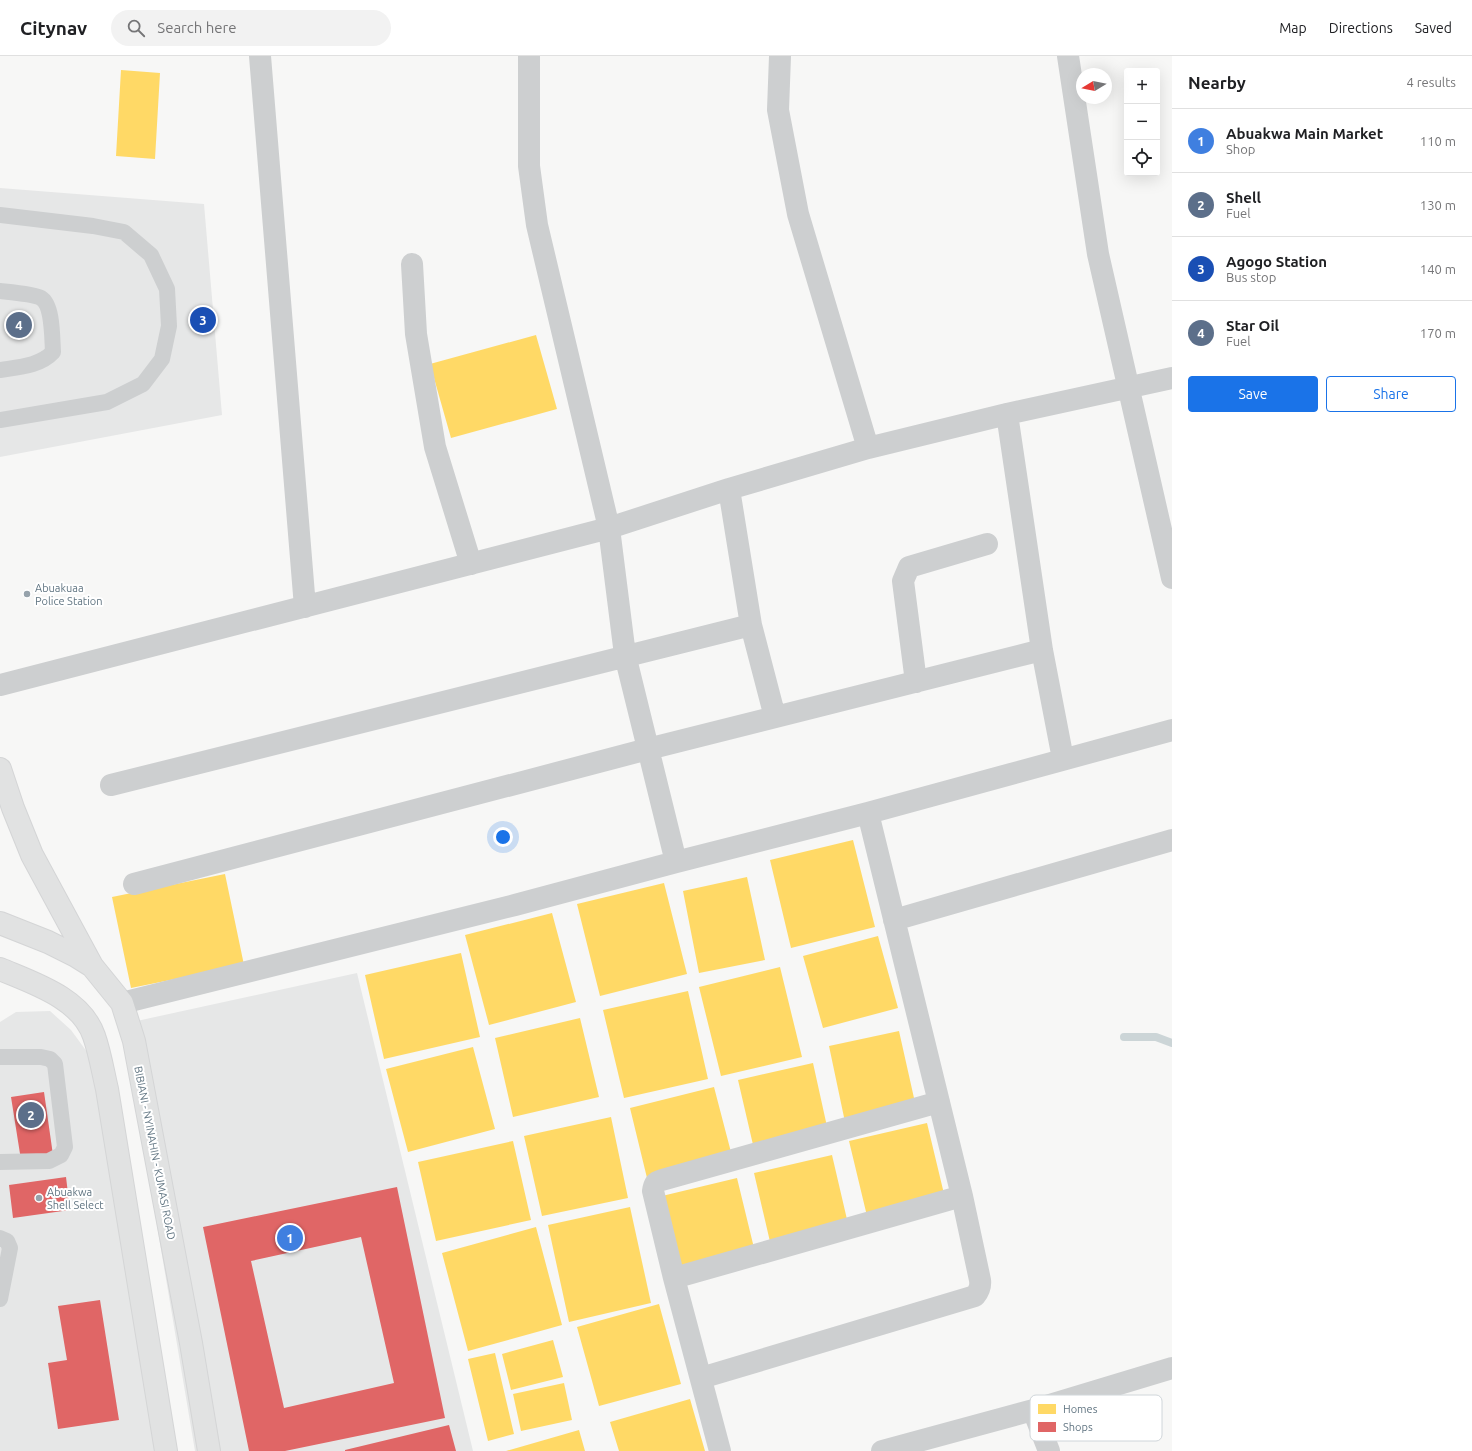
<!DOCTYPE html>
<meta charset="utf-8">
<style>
body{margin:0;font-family:Ubuntu,sans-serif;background:#f2f2f2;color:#202124}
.controls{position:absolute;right:12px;top:12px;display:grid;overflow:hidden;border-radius:4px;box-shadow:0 4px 16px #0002}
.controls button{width:36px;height:36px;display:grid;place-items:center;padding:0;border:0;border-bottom:1px solid #e0e0e0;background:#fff;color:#202124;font:20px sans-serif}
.compass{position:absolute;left:1076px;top:12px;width:36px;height:36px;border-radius:50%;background:#fff;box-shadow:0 4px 16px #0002;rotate:260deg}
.you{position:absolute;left:503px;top:781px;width:14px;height:14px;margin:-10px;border:3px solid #fff;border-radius:50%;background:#1a73e8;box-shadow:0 0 0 6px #1a73e833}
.badge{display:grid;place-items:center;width:26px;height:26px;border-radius:50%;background:#1a73e8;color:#fff;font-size:13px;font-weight:700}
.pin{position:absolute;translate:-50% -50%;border:2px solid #fff;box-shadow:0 1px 4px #0006}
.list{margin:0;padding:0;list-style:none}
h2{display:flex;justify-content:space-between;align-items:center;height:52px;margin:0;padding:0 16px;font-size:17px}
h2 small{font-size:13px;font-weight:400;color:#757577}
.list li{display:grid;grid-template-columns:26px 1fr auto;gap:12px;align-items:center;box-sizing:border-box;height:64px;padding:0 16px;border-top:1px solid #e0e0e0}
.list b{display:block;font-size:15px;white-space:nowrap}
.list p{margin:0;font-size:13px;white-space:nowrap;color:#757577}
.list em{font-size:13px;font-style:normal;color:#757577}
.actions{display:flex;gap:8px;padding:12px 16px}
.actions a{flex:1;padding:9px 0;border:1px solid #1a73e8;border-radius:4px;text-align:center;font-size:14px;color:#1a73e8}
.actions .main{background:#1a73e8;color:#fff}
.icon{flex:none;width:22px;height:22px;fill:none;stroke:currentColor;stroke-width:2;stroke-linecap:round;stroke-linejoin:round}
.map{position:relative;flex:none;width:1172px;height:1395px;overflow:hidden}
header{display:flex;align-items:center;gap:24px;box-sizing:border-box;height:56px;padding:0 20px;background:#fff;border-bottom:1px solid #e0e0e0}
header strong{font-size:19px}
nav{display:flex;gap:22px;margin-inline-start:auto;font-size:14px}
.search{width:280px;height:36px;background:#f2f2f2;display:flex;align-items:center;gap:10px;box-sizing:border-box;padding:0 14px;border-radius:22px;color:#757577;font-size:15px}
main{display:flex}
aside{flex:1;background:#fff}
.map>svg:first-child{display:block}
.built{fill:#e6e7e7}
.homes{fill:#ffd966}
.shops{fill:#e06666;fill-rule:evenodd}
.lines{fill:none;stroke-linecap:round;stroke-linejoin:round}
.stream{stroke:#ccd5d7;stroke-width:8}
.primary-casing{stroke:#d4d5d6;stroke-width:24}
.lane{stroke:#cdcfd0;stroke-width:16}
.street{stroke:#cdcfd0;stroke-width:22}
.primary{stroke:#e1e2e2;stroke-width:22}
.poi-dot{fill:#96a2ab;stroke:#fff;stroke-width:1.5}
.labels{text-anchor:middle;stroke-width:4;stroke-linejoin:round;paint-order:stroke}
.poi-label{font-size:11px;fill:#617582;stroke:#fff;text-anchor:start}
.street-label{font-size:11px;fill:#617582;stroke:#fff}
.key{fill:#fff;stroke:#d0d6da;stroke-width:1}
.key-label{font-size:11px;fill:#617582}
</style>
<header>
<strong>Citynav</strong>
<div class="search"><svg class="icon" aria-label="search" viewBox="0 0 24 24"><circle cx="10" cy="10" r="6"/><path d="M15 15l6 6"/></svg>Search here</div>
<nav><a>Map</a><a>Directions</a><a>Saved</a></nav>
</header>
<main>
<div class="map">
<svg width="1172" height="1395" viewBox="0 0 1172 1395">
<rect width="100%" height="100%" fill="#f7f7f6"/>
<path class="built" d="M0 132 204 148 222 359 0 401Z
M357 917 473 1395H195L123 968Z
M50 955 71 974 90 1000 157 1395H0V966L16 956Z"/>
<path class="homes" d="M121 14 160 17 155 103 116 100Z
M536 279 557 353 451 382 430 308Z
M853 784 875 871 791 892 770 804Z
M225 818 244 909 131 932 112 841Z
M747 821 765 904 699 917 683 835Z
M664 827 687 918 600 940 577 848Z
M552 857 576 946 489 969 465 879Z
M878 880 898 952 823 972 803 900Z
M461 897 480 981 384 1003 365 919Z
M780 911 802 1001 721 1020 699 931Z
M688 935 708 1023 624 1042 603 954Z
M580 962 599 1041 513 1061 495 982Z
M899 975 916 1051 845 1066 829 990Z
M473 991 495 1073 408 1096 386 1013Z
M813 1007 828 1075 754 1093 738 1024Z
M714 1031 732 1100 647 1122 630 1052Z
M611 1061 628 1142 542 1160 524 1080Z
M927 1067 945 1142 867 1160 849 1085Z
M513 1085 531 1164 436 1185 418 1106Z
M832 1099 849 1172 771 1190 754 1117Z
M737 1122 754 1192 679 1210 662 1140Z
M630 1151 651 1247 569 1266 548 1169Z
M536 1171 562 1269 468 1295 442 1197Z
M659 1248 681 1328 599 1350 577 1271Z
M553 1284 563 1321 511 1334 502 1298Z
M495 1297 514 1378 488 1385 468 1303Z
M564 1327 572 1364 521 1375 513 1338Z
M690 1343 705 1395H619L610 1366Z
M579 1374 585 1395H506Z"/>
<path class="shops" d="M44 1036 53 1099 21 1104 11 1041Z
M66 1121 70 1154 13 1162 9 1129Z
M397 1131 445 1362 285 1395H249L203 1171ZM361 1181 394 1327 284 1352 251 1205Z
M100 1244 119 1364 58 1373 48 1307 67 1304 58 1250Z
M449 1369 456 1395H345V1394Z"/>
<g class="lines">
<path class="stream" d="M1124 981H1156L1172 987"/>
<g class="primary-casing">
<path id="primary" d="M0 713 13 752 32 799 92 910
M0 867 48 886 76 900 92 910 122 947 134 985 191 1287 209 1395
M0 913C33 927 81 942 94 980 100 997 103 1016 107 1033L166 1395"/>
</g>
<path class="lane" d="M0 159 93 170 124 176 151 199 167 233 169 270 162 303 143 328 107 346 0 364
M0 235C9 236 34 238 41 242 53 249 52 282 53 296 40 310 19 311 0 314
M0 1001H41L50 1003 55 1008 65 1091 61 1099 49 1105 0 1106
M0 1182 7 1185 10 1192 0 1243"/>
<path class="street" d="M260 0 305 551
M529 0V110L537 169 609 472 625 599 676 806
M780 0 778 54 798 158 868 392
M1068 0 1098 198 1172 522
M412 208 416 278 435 391 471 508
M1007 358 1042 594 1063 703
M729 433 751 569 775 661
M916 626 903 525 909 511 987 488
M0 629 609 472 729 433 868 392 1007 358 1172 322
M111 729 751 569
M134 828 648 693 1042 594
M894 864 1172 784
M122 947 515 849 676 806 868 757 1172 674
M674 1222 962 1140
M701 1322 975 1240C979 1235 981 1231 980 1224L962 1140 868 757
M1033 1354 1049 1395
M720 1395 674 1222 653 1135C654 1128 655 1126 662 1124L939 1046
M882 1395 1033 1354 1172 1312"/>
<use href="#primary" class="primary"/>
</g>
<g class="poi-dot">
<circle cx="27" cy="538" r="4"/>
<circle cx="39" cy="1142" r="4"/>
</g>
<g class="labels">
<g class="poi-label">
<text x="35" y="536">Abuakuaa<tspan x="35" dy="13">Police Station</tspan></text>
<text x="47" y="1140">Abuakwa<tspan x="47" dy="13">Shell Select</tspan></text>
</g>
<g class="street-label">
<text transform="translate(155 1097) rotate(79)" y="4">BIBIANI - NYINAHIN - KUMASI ROAD</text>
</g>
</g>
<rect x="1030" y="1339" width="132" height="46" rx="6" class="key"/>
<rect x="1038" y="1348" width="18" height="10" fill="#ffd966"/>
<rect x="1038" y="1366" width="18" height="10" fill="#e06666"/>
<g class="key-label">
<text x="1063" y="1357">Homes</text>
<text x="1063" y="1375">Shops</text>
</g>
</svg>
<div class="controls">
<button>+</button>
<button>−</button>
<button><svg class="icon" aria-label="locate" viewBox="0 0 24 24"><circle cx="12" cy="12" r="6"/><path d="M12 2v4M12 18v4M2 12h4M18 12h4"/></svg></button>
</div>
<svg class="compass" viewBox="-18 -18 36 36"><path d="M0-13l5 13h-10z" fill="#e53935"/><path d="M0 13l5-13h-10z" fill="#757577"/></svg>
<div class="you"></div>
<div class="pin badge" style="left:290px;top:1182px;background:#3f7fe0">1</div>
<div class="pin badge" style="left:31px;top:1059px;background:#5c6f8a">2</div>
<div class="pin badge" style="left:203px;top:264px;background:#1a4fb4">3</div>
<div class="pin badge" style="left:19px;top:269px;background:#5c6f8a">4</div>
</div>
<aside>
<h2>Nearby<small>4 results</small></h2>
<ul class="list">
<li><span class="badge" style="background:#3f7fe0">1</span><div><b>Abuakwa Main Market</b><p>Shop</p></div><em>110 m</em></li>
<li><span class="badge" style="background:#5c6f8a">2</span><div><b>Shell</b><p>Fuel</p></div><em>130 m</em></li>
<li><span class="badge" style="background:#1a4fb4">3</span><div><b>Agogo Station</b><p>Bus stop</p></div><em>140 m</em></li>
<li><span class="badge" style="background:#5c6f8a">4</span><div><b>Star Oil</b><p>Fuel</p></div><em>170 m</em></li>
</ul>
<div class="actions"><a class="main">Save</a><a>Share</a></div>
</aside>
</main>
